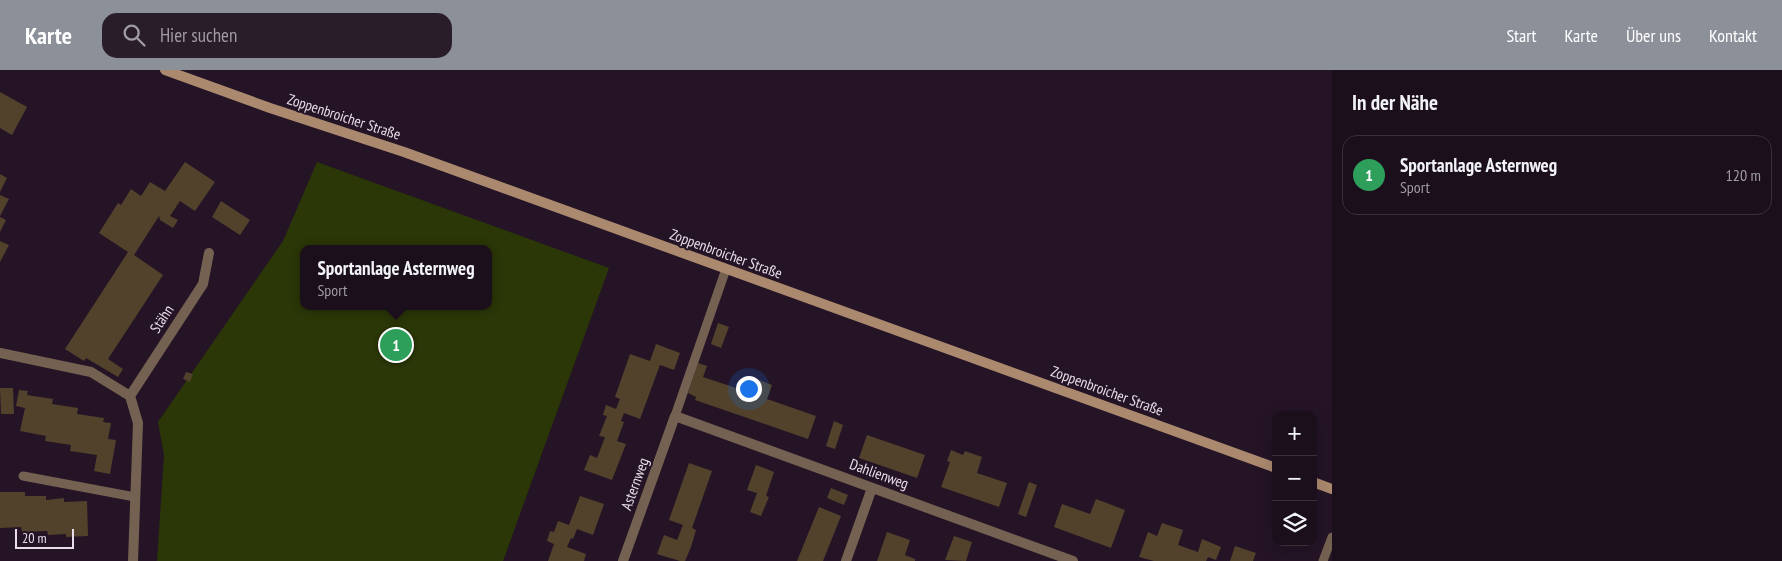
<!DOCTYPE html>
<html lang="de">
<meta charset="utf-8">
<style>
body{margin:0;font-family:"PT Sans Narrow",sans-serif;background:#281d29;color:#f1f3f6}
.controls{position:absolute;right:15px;bottom:15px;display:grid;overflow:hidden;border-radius:10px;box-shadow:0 5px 20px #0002}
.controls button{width:45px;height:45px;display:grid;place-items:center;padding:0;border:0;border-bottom:1px solid #392f3b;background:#1b0f1c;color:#f1f3f6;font:25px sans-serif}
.scale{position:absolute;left:15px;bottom:12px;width:59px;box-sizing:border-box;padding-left:5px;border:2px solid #e9ddea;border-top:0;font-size:14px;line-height:18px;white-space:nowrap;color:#e9ddea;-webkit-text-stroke:4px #241426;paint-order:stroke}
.you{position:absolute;left:748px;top:318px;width:18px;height:18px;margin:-12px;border:4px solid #fff;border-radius:50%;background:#1a73e8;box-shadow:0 0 0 8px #1a73e833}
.badge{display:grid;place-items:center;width:32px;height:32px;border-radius:50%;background:#8c9099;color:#fff;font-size:16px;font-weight:700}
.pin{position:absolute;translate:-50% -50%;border:2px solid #fff;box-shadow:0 1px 5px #0006}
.popup{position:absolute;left:300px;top:175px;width:192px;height:65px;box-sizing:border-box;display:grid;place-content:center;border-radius:10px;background:#1b0f1c;filter:drop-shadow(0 1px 4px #0005);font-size:16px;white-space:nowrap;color:#a09ca3}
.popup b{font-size:19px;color:#f1f3f6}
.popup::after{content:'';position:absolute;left:50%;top:100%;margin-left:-10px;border:10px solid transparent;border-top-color:#1b0f1c}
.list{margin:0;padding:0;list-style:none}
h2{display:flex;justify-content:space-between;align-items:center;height:65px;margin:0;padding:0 20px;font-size:21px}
h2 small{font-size:16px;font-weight:400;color:#a09ca3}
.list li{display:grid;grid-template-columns:32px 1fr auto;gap:15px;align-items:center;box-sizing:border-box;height:80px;margin:0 10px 10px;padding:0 10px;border:1px solid #392f3b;border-radius:15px}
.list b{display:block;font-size:19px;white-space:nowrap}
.list p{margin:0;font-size:16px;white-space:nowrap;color:#a09ca3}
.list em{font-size:16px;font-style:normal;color:#a09ca3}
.icon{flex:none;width:28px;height:28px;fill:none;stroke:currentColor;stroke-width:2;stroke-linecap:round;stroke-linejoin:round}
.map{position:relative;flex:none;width:1332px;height:491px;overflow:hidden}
header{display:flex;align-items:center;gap:30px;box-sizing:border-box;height:70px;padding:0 25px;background:#8c9099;color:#fff}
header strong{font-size:24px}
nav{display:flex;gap:28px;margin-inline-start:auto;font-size:18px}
.search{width:350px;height:45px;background:#281d29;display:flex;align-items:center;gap:12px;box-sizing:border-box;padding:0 18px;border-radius:15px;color:#a09ca3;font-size:19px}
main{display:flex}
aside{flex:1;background:#1b0f1c}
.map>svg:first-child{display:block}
.pitch{fill:#2b3707;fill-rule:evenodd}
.building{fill:#52422b}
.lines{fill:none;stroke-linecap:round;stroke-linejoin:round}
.lane{stroke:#756151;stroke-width:9}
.street{stroke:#756151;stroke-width:10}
.secondary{stroke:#aa896e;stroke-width:10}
.labels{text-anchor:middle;stroke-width:4;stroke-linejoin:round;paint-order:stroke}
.street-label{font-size:15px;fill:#e9ddea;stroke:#241426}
</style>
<header>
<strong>Karte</strong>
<div class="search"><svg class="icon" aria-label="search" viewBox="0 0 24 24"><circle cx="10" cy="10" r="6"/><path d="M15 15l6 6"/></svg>Hier suchen</div>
<nav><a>Start</a><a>Karte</a><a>Über uns</a><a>Kontakt</a></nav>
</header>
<main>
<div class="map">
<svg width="1332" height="491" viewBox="0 0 1332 491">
<rect width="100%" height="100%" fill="#241426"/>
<path class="pitch" d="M317 92 609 198 503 491H157L164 385 158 352 283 171ZM304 179H488V236H304Z"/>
<path class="building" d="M0 22 27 37 12 65 0 58Z
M185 92 215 112 195 141 180 131 170 146 178 150 173 158 160 150 159 146 134 185 163 205 108 289 123 299 118 307 86 288 84 291 65 279 128 182 99 163 118 133 121 135 131 119 141 126 150 112 165 121Z
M0 104 7 108 0 122Z
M0 125 9 129 0 146Z
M221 131 250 150 240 165 212 147Z
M0 147 6 150 0 162Z
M0 171 9 175 0 192Z
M718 253 729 257 721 278 711 274Z
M656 274 680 283 674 300 660 295 640 349 624 343 621 351 624 352 617 371 626 374 612 410 584 400 590 385 597 388 605 367 599 366 607 346 603 345 606 335 616 339 620 329 615 327 630 284 650 291Z
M698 293 707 296 703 307 754 324 759 310 772 315 767 329 816 346 808 369 695 330 696 327 688 323Z
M186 302 193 304 190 312 183 309Z
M0 318H13L14 344H1Z
M19 320 28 321 27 325 53 329 52 334 78 338 77 344 104 348 103 352 111 353 108 369 116 370 110 404 94 401 97 385 70 381 71 375 45 371 46 366 20 361 25 338 16 336Z
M834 351 843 355 835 379 826 376Z
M867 365 925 385 917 408 859 388Z
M951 380 963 385 965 381 982 387 977 403 1007 413 999 437 941 417 950 392 947 391Z
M689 393 712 401 692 458 696 460 691 477 685 491H680L657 484 664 465 677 470 683 455 669 450Z
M756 395 774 402 766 426 769 427 761 446 750 442 757 423 747 420Z
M1029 412 1037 415 1026 447 1018 444Z
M831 418 848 425 844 435 827 428Z
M0 422H25V426H46V430L64 428V432L87 431 88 466 66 467V464L48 465 47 461 22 462 21 457 0 458Z
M580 426 604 434 593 465 577 459 573 469 571 468 567 477 586 484 584 491H548L554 474 547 471 550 461 554 462 558 451 569 455Z
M1096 429 1125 440 1111 478 1054 457 1062 434 1090 444Z
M819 437 841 446 823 491H797Z
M1162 453 1183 460 1178 475 1198 482 1202 469 1221 477 1216 490 1208 487 1206 491H1154L1139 487 1148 462 1157 466Z
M887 462 910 470 905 485 915 489V491H877Z
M954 466 972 472 966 491 945 490Z
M1235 476 1256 483 1253 491H1230Z"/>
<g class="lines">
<path class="lane" d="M675 346 726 199
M23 406 135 427
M1323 491 1332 467"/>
<path class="street" d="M0 283 91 302 130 326 138 353 133 491
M130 326 203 214 209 183
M623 491 675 346 1073 491
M846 491 872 418"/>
<path class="secondary" d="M165 0 270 38 404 82 1276 398
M1313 412 1332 419"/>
</g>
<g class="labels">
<g class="street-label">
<text transform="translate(344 47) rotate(18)" y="5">Zoppenbroicher Straße</text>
<text transform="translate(726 184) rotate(20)" y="5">Zoppenbroicher Straße</text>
<text transform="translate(162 249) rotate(-57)" y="5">Stähn</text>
<text transform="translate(1107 321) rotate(20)" y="5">Zoppenbroicher Straße</text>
<text transform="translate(879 404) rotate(20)" y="5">Dahlienweg</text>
<text transform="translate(635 414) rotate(-70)" y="5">Asternweg</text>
</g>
</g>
</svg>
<div class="controls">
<button>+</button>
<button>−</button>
<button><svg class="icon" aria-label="layers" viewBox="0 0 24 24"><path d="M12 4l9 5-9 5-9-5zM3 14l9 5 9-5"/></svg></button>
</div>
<div class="scale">20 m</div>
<div class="you"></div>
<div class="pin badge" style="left:396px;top:275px;background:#2e9e5b">1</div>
<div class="popup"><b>Sportanlage Asternweg</b>Sport</div>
</div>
<aside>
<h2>In der Nähe<small></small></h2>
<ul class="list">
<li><span class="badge" style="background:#2e9e5b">1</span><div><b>Sportanlage Asternweg</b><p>Sport</p></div><em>120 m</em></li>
</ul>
</aside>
</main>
